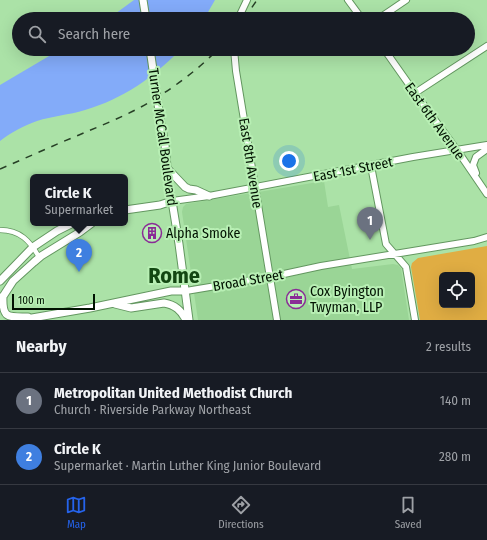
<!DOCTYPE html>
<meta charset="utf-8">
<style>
body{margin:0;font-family:"Fira Sans Condensed",sans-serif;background:#242831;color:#f1f3f6}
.controls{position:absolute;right:12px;bottom:12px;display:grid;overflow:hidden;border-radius:6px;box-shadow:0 4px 16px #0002}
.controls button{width:36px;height:36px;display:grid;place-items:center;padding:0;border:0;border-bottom:1px solid #363941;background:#171b24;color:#f1f3f6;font:20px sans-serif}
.scale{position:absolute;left:12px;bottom:10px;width:83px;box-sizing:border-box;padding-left:4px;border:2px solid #011201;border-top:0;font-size:11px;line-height:14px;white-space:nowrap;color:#011201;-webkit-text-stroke:3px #b8efb4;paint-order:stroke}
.you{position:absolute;left:289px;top:161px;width:14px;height:14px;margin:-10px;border:3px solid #fff;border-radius:50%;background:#1a73e8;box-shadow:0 0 0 6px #1a73e833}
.badge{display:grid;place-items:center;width:26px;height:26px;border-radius:50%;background:#2563eb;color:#fff;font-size:13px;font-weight:700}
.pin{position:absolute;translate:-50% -33px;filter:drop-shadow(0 1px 2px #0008)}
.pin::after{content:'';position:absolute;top:21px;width:14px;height:12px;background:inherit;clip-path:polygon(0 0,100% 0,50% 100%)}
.popup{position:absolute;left:30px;top:174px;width:98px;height:52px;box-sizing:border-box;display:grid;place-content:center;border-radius:6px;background:#171b24;filter:drop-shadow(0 1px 3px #0005);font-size:13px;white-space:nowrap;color:#9ea1a6}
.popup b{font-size:15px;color:#f1f3f6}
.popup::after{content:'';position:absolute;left:50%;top:100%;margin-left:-8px;border:8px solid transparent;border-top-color:#171b24}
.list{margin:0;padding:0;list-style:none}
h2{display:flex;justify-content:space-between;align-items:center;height:52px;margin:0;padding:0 16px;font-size:17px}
h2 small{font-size:13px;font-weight:400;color:#9ea1a6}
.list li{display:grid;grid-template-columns:26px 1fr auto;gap:12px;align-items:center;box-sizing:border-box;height:56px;padding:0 16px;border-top:1px solid #363941}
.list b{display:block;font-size:15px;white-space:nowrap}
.list p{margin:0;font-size:13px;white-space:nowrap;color:#9ea1a6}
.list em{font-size:13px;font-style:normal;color:#9ea1a6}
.icon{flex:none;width:22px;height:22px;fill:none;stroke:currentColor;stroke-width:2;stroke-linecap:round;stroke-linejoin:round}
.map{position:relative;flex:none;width:487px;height:320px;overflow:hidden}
.search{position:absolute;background:#171b24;box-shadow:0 4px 16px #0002;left:12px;right:12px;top:12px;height:44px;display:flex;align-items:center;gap:10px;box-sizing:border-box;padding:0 14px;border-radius:22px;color:#9ea1a6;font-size:15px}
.sheet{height:164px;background:#171b24}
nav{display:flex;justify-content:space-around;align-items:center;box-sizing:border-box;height:56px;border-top:1px solid #363941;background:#171b24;font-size:11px;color:#9ea1a6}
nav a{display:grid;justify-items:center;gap:2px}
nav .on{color:#2563eb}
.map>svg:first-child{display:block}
.built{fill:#9ad596}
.green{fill:#e0ad43;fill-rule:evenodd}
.water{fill:#83abf9}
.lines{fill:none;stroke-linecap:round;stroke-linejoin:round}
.street-casing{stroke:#639760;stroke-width:6}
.secondary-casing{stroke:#639760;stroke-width:8}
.primary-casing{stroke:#639760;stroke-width:9}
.street{stroke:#fff;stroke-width:4.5}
.secondary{stroke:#fff;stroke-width:6}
.primary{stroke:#fff;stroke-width:7}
.rail{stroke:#274026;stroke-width:1.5;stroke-dasharray:7 7;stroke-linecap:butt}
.primary-bridge-casing{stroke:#639760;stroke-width:9;stroke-linecap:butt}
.primary-bridge{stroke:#fff;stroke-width:7}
.labels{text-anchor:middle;stroke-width:4;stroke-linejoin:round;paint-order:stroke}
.street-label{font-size:14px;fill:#011201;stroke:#b8efb4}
.poi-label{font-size:14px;fill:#011201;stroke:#b8efb4;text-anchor:start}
.town-label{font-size:22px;font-weight:bold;fill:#134712;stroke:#b8efb4}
</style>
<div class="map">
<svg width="487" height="320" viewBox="0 0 487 320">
<rect width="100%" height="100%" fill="#abe2a7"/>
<path class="built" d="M324 181 328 207 339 205 352 269 393 264 398 265 401 268 409 320H198L182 212 183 207 186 204Z"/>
<path class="green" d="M487 246V320H420L411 267 412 263 418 258ZM442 275H472V305H442Z"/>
<path class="water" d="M134 0H215L204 19H108Z
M61 49H181C154 77 123 99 85 110 69 115 52 116 37 121 25 125 10 133 0 141V85Z"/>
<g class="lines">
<g class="street-casing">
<path id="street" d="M342 19 359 15
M0 230C20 230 30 241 39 257"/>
</g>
<g class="secondary-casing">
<path id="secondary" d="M348 0 362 19
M238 19 247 0
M378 19 406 0
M234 49 236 71 277 320
M384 49 415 93 457 150 487 194
M415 93 487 46
M371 166 386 244 406 267 415 320
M476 173 473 165 476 157 487 149
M172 201 209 196 413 157 487 145
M186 291 270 277 321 266 474 241 487 237"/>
</g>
<g class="primary-casing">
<path id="primary" d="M143 0 146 19
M160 118 165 145 169 189 172 201 179 244 189 320
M167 168 185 187 189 189 196 190 209 196
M125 210 160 205 172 201
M0 281 33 247 57 231 73 223
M3 296C2 319 8 317 28 317
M0 301 13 281 34 262 41 256 80 232 92 223
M115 304 131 308 164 303C175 305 181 310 186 320
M23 320 32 318 90 308 171 291H186"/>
</g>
<use href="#street" class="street"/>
<use href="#secondary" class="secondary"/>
<use href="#primary" class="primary"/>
<path class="rail" d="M244 19 257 0
M0 169C26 158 52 146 79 135 102 125 126 116 148 103 173 88 198 70 218 49"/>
<g class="primary-bridge-casing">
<path id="primary-bridge" d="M150 49 160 118"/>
</g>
<use href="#primary-bridge" class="primary-bridge"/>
</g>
<defs>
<g id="building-ring" transform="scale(1)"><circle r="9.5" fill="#b8efb4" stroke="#8a2c96" stroke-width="1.5"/><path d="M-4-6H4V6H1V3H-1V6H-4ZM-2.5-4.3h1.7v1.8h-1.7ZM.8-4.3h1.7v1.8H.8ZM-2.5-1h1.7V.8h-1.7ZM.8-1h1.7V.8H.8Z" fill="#8a2c96"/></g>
<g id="office-ring" transform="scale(1)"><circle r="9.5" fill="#b8efb4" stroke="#8a2c96" stroke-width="1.5"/><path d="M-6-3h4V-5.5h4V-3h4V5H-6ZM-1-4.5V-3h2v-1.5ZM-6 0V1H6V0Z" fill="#8a2c96"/></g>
</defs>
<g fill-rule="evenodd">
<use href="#building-ring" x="152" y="233"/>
<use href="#office-ring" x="296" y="299"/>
</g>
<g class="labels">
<g class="street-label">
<text transform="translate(435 121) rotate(54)" y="5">East 6th Avenue</text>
<text transform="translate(163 137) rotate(82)" y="5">Turner McCall Boulevard</text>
<text transform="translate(251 163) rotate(81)" y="5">East 8th Avenue</text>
<text transform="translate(353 169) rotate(-11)" y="5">East 1st Street</text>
<text transform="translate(248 280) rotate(-10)" y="5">Broad Street</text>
</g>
<g class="poi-label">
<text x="166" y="238">Alpha Smoke</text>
<text x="310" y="296">Cox Byington<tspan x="310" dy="16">Twyman, LLP</tspan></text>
</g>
<g class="town-label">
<text x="174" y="283">Rome</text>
</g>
</g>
</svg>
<div class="controls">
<button><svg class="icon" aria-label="locate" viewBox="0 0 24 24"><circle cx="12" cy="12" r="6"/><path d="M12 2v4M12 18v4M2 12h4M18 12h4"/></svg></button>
</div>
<div class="scale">100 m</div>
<div class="you"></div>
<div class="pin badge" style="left:370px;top:240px;background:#6b7280">1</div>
<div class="pin badge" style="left:79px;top:272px;background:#3f7fe0">2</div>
<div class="popup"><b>Circle K</b>Supermarket</div>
<div class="search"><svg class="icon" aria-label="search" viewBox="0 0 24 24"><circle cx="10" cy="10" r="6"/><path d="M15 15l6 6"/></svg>Search here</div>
</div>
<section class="sheet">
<h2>Nearby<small>2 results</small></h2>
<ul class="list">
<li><span class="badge" style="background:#6b7280">1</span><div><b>Metropolitan United Methodist Church</b><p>Church · Riverside Parkway Northeast</p></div><em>140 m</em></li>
<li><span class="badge" style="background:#3f7fe0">2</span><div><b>Circle K</b><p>Supermarket · Martin Luther King Junior Boulevard</p></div><em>280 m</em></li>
</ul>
</section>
<nav>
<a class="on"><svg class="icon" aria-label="map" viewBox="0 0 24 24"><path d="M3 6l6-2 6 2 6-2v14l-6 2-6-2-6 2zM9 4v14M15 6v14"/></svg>Map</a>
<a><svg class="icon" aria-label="directions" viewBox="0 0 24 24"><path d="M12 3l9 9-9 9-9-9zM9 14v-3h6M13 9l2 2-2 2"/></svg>Directions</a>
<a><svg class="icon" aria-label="saved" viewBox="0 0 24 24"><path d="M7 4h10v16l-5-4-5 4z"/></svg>Saved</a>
</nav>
